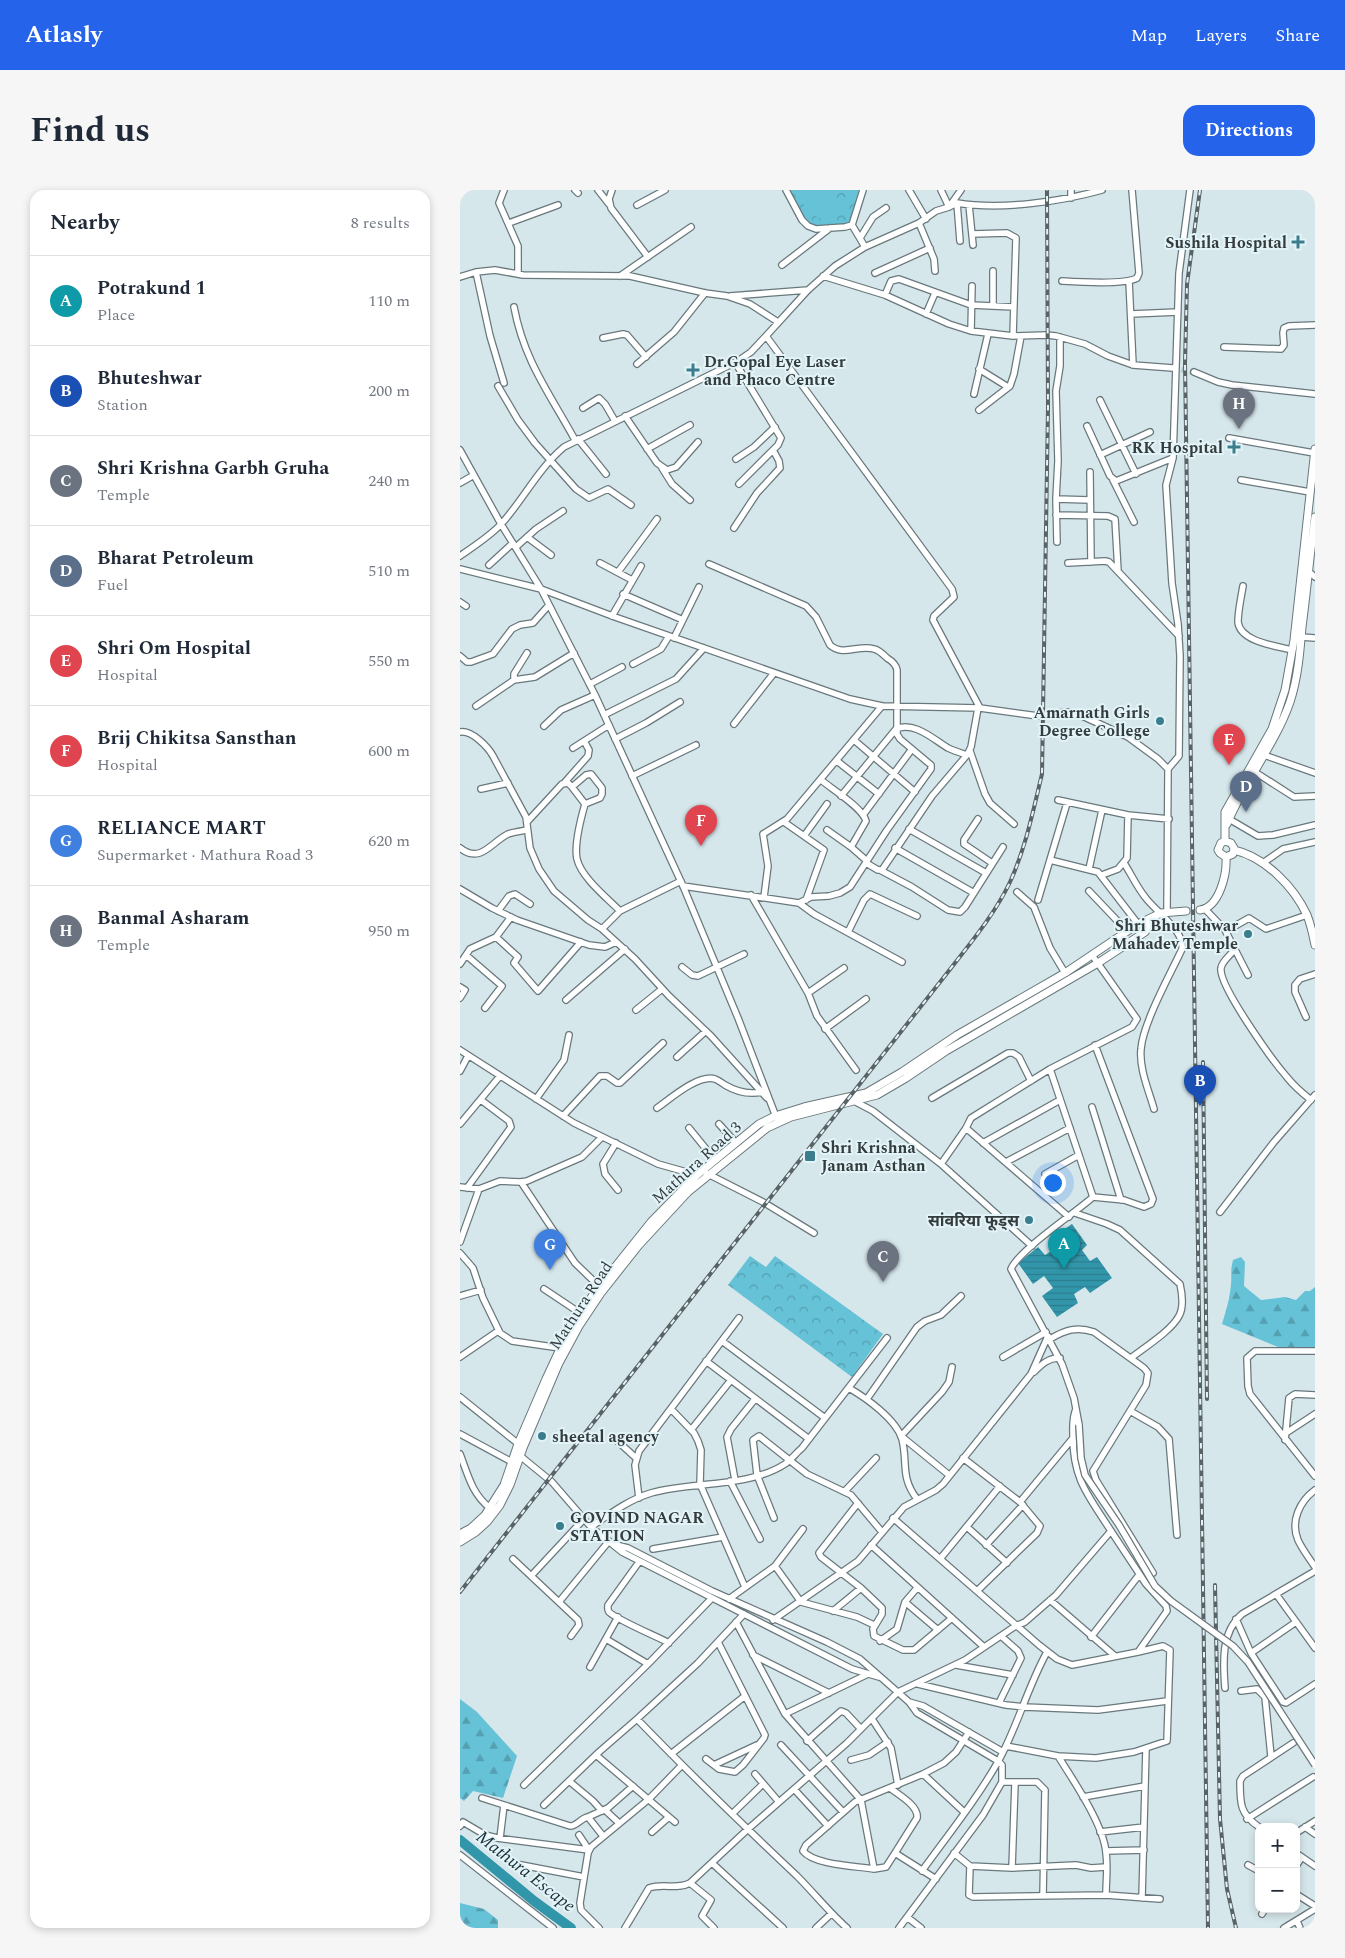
<!DOCTYPE html>
<meta charset="utf-8">
<style>
body{margin:0;font-family:Spectral,"Noto Sans Devanagari",serif;background:#f6f6f7;color:#1f2937}
.controls{position:absolute;right:15px;bottom:15px;display:grid;overflow:hidden;border-radius:10px;box-shadow:0 2px 8px #0003}
.controls button{width:45px;height:45px;display:grid;place-items:center;padding:0;border:0;border-bottom:1px solid #e0e1e3;background:#fff;color:#1f2937;font:25px sans-serif}
.you{position:absolute;left:592px;top:992px;width:18px;height:18px;margin:-12px;border:4px solid #fff;border-radius:50%;background:#1a73e8;box-shadow:0 0 0 8px #1a73e833}
.badge{display:grid;place-items:center;width:32px;height:32px;border-radius:50%;background:#2563eb;color:#fff;font-size:16px;font-weight:700}
.pin{position:absolute;translate:-50% -41px;filter:drop-shadow(0 1px 2px #0008)}
.pin::after{content:'';position:absolute;top:26px;width:18px;height:15px;background:inherit;clip-path:polygon(0 0,100% 0,50% 100%)}
.list{margin:0;padding:0;list-style:none}
h2{display:flex;justify-content:space-between;align-items:center;height:65px;margin:0;padding:0 20px;font-size:21px}
h2 small{font-size:16px;font-weight:400;color:#747a83}
.list li{display:grid;grid-template-columns:32px 1fr auto;gap:15px;align-items:center;box-sizing:border-box;height:90px;padding:0 20px;border-top:1px solid #e0e1e3}
.list b{display:block;font-size:19px;white-space:nowrap}
.list p{margin:0;font-size:16px;white-space:nowrap;color:#747a83}
.list em{font-size:16px;font-style:normal;color:#747a83}
.map{position:relative;flex:none;width:855px;height:1738px;overflow:hidden;border-radius:15px}
header{display:flex;align-items:center;gap:30px;box-sizing:border-box;height:70px;padding:0 25px;background:#2563eb;color:#fff}
header strong{font-size:24px}
nav{display:flex;gap:28px;margin-inline-start:auto;font-size:18px}
.intro{display:flex;align-items:center;justify-content:space-between;box-sizing:border-box;height:120px;padding:0 30px}
h1{margin:0;font-size:35px}
.button{padding:12px 22px;border-radius:15px;background:#2563eb;color:#fff;font-size:18px;font-weight:700}
main{display:flex;gap:30px;padding:0 30px}
aside{flex:1;background:#fff;border-radius:15px;box-shadow:0 2px 8px #0003}
.map>svg:first-child{display:block}
.forest{fill:url(#forest-firs)}
.park{fill:url(#park-crowns)}
.pitch{fill:#65c2d7}
.water{fill:url(#water-rules)}
.lines{fill:none;stroke-linecap:round;stroke-linejoin:round}
.river{stroke:#3296ab;stroke-width:10}
.minor-tunnel{stroke:#b6c5c8;stroke-width:5.5;stroke-dasharray:5.5 3;stroke-linecap:butt}
.major-tunnel{stroke:#b6c5c8;stroke-width:7;stroke-dasharray:7 3.5;stroke-linecap:butt}
.minor-casing{stroke:#69787c;stroke-width:8}
.major-casing{stroke:#69787c;stroke-width:9}
.minor{stroke:#fff;stroke-width:5.5}
.major{stroke:#fff;stroke-width:7}
.rail-casing{stroke:#596264;stroke-width:4}
.rail{stroke:#e3f4f9;stroke-width:2;stroke-dasharray:5.5;stroke-linecap:butt}
.minor-bridge-casing{stroke:#69787c;stroke-width:8;stroke-linecap:butt}
.minor-bridge{stroke:#fff;stroke-width:5.5}
.poi-dot{fill:#3a7e8d;stroke:#e3f4f9;stroke-width:2}
.labels{text-anchor:middle;stroke-width:4;stroke-linejoin:round;paint-order:stroke}
.poi-label{font-size:16px;font-weight:bold;fill:#353c3d;stroke:#e3f4f9;text-anchor:end}
.street-label{font-size:16px;fill:#353c3d;stroke:#e3f4f9}
.water-label{font-size:18px;font-style:italic;fill:#1a3036;stroke:#e3f4f9}
</style>
<header>
<strong>Atlasly</strong>
<nav><a>Map</a><a>Layers</a><a>Share</a></nav>
</header>
<div class="intro"><h1>Find us</h1><a class="button">Directions</a></div>
<main>
<aside>
<h2>Nearby<small>8 results</small></h2>
<ul class="list">
<li><span class="badge" style="background:#0f9aa8">A</span><div><b>Potrakund 1</b><p>Place</p></div><em>110 m</em></li>
<li><span class="badge" style="background:#1a4fb4">B</span><div><b>Bhuteshwar</b><p>Station</p></div><em>200 m</em></li>
<li><span class="badge" style="background:#6b7280">C</span><div><b>Shri Krishna Garbh Gruha</b><p>Temple</p></div><em>240 m</em></li>
<li><span class="badge" style="background:#5c6f8a">D</span><div><b>Bharat Petroleum</b><p>Fuel</p></div><em>510 m</em></li>
<li><span class="badge" style="background:#e0444e">E</span><div><b>Shri Om Hospital</b><p>Hospital</p></div><em>550 m</em></li>
<li><span class="badge" style="background:#e0444e">F</span><div><b>Brij Chikitsa Sansthan</b><p>Hospital</p></div><em>600 m</em></li>
<li><span class="badge" style="background:#3f7fe0">G</span><div><b>RELIANCE MART</b><p>Supermarket · Mathura Road 3</p></div><em>620 m</em></li>
<li><span class="badge" style="background:#6b7280">H</span><div><b>Banmal Asharam</b><p>Temple</p></div><em>950 m</em></li>
</ul>
</aside>
<div class="map">
<svg width="855" height="1738" viewBox="0 0 855 1738">
<defs>
<pattern id="forest-firs" width="22" height="20" patternUnits="userSpaceOnUse" patternTransform="scale(1.25)"><rect width="22" height="20" fill="#65c2d7"/><path d="M5 1l3.5 6h-7zM16 11l3.5 6h-7z" fill="#549fb0"/></pattern>
<pattern id="park-crowns" width="20" height="18" patternUnits="userSpaceOnUse" patternTransform="scale(1.25)"><rect width="20" height="18" fill="#65c2d7"/><path d="M2 6a3 3 0 1 1 6 0M12 15a3 3 0 1 1 6 0" fill="none" stroke="#549fb0"/></pattern>
<pattern id="water-rules" width="6" height="5" patternUnits="userSpaceOnUse" patternTransform="scale(1.25)"><rect width="6" height="5" fill="#3296ab"/><path d="M0 2.5h6" fill="none" stroke="#2b7c8c"/></pattern>
</defs>
<rect width="100%" height="100%" fill="#d6e7eb"/>
<path class="forest" d="M781 1067 785 1072 784 1096 801 1110 825 1107 836 1110 845 1101H850L855 1097V1159L818 1157 762 1134C766 1121 770 1108 771 1094 772 1084 770 1082 773 1070Z
M0 1509 17 1522 57 1566 43 1608 13 1601 4 1611 0 1608Z
M0 1713 24 1719 38 1730V1738H0Z"/>
<path class="park" d="M329 0H399L390 32 384 35H355L346 31Z
M290 1066 306 1077 315 1066 423 1144 392 1187 268 1095Z"/>
<path class="pitch" d="M356 0H368L377 8 386 7V15H383V18H379L371 26H368L367 29 358 28 344 17V13Z"/>
<path class="water" d="M612 1034 627 1055 622 1060 630 1071 637 1067 652 1088 630 1103 625 1097 614 1104 618 1113 597 1127 582 1106 593 1098 584 1086 573 1094 558 1073 578 1057 585 1065 596 1058 590 1049Z"/>
<g class="lines">
<path class="river" d="M0 1650 74 1711 111 1738"/>
<path class="minor-tunnel" d="M713 178 734 182"/>
<path class="major-tunnel" d="M726 721 740 720"/>
<g class="minor-casing">
<path id="minor" d="M44 0 39 13 58 56V83
M115 0 118 3
M138 0 149 14
M152 0 149 9 151 18 188 67
M326 0 342 30 348 36 356 39 385 37 392 35
M403 0 392 35 405 57
M449 0 466 29
M481 0 489 17 497 13C541 20 599 12 642 0
M611 8V0
M497 13 500 51
M177 15 205 0
M509 15 513 55
M49 33 98 15
M459 33 474 69 475 81
M512 44 547 43 556 48 553 146
M400 48 413 27 426 18
M322 75 370 38
M16 82 30 146 44 193
M415 83 470 58
M160 86 231 37
M363 86 425 105 489 134 511 141 553 146 586 145 596 146 625 154 648 166 673 175 713 178
M0 87 16 82 35 80 63 85 170 86 245 103 267 106 290 114 318 132
M602 91C618 92 665 95 677 88L679 83 672 0
M669 91 673 175
M425 105 431 91 439 89 511 115 554 117
M270 106 348 100
M533 116V81
M54 117C64 171 90 204 115 250
M466 124 475 103
M671 124 718 122
M511 141 512 96
M306 146 492 399 494 407 474 426 473 430 520 518
M143 148 163 144 167 145 186 167
M764 157 821 159 824 155 823 143 824 138 829 136 855 135
M275 172 321 248 318 255 279 294
M177 174 214 142 245 103
M519 179 548 197
M734 182 758 192 772 195 855 204
M38 196 58 230 75 253 116 299 129 308 148 299 171 315
M514 204 528 144
M640 210 676 284
M123 218 139 208 145 214 155 231
M519 220 550 196 554 184 561 146
M165 226 197 273 207 280 216 277 238 252
M627 236 650 286 656 291 713 268
M769 248 854 263
M118 249 146 284
M187 259 230 235
M0 260 41 334 81 399 135 505 223 696 278 828 318 932
M640 265 690 242
M276 269 294 257 315 237
M202 278 212 294 230 310
M630 282 631 372
M653 290 674 332
M781 290 850 302
M0 293 14 285
M596 309 630 310
M596 325 648 326 655 329 658 381
M274 338 297 303 320 278 319 271 313 260
M67 347 91 365
M597 352 596 309 598 271 596 201 600 176V147
M56 357 76 339 103 321
M0 366C14 356 32 345 43 332 64 308 79 278 104 257L278 171 291 162 306 146 348 100 375 76 405 57 459 33 476 21 489 17 501 0
M140 373 172 390
M608 373 645 371 649 372 719 446
M249 374 346 416 356 427 370 455C383 467 399 454 414 459 419 460 423 464 427 468 432 471 436 474 437 480V544L440 549 471 575V579L427 640 390 697 380 703 369 706 351 707 339 713
M29 375 53 353
M0 379 81 399 155 427 390 509 422 516 520 518 578 526 606 522 618 524 668 547 698 569 708 579 707 721
M848 381 855 387
M158 382 197 329
M783 396C781 408 778 421 778 432 780 452 817 456 832 460
M163 404 223 430
M0 412 6 416
M152 426 181 376
M841 447 855 448
M214 448 239 397
M0 466 7 472H11L33 464 52 439 60 435 73 433 89 415
M173 474 201 459 209 446
M54 490V484L67 463
M130 494 162 477
M16 516 54 490 75 487 114 463
M144 525 216 489 244 458
M274 534 314 483
M84 536 101 520 135 505
M0 542C12 540 28 557 33 566L66 627 70 658 79 679 94 701 128 730 142 739 175 769 209 806 251 846 307 908
M155 549 186 533 220 512
M394 550 455 602
M113 558 149 535
M510 561 525 604 530 613 554 634
M804 565 855 583
M377 571 419 604
M708 579 719 566 720 466 718 434 712 393 706 295 713 268 719 83 730 0
M795 582 834 607 855 606
M172 586 236 555
M361 590C372 599 403 618 406 631L391 657
M105 592 128 566 129 560 124 551
M21 599 48 593
M381 606 436 539C454 531 473 549 488 558 494 561 501 563 507 565
M598 610 668 625 709 629
M125 614 112 597 126 585 131 584 142 598V604L140 608 125 614C121 628 114 655 117 669 121 687 147 708 160 721L142 739
M403 625 452 559
M518 629 504 650V654L532 673
M769 629 798 646 813 645 855 635
M67 632 102 594 108 593 112 597
M324 632 364 660 346 710
M449 639 526 683
M367 640 391 657 407 671
M344 646 367 614
M0 658C21 674 30 653 48 644 54 642 61 641 67 640
M435 658 514 703
M590 670 638 682 678 734
M406 673 418 680H422L472 606 507 565 511 557 518 518
M664 673C671 684 677 697 685 707 695 721 725 741 722 759 710 785 683 833 681 859 679 879 689 901 694 919
M803 673 823 659 855 652
M629 679 642 620
M420 680 452 697 488 720 500 722 505 717 543 657
M642 685 658 679 667 668 668 625
M223 696 339 713 354 724 442 772
M0 699 32 718 57 730 129 755 145 757 156 752
M629 701 667 741
M557 702 574 717 590 758 605 783
M291 705 348 803 357 826 396 880
M304 707 308 676 303 644 327 629 422 516
M578 710 607 613
M745 719 765 740H768L789 728 806 739 847 725
M38 721 49 706 55 704 70 714
M160 721 221 691
M765 740 788 785
M388 742 404 710 410 704 457 726
M36 747 58 767 54 773 78 801 121 752
M774 760C770 766 762 771 761 778 758 795 813 871 826 886 833 895 842 903 851 910
M6 765 42 796 25 818
M0 774 10 759 36 747 51 727
M222 777 232 785 238 786 284 764
M0 797 5 800 0 808
M348 803 384 778
M106 810 165 759
M176 820 202 799
M846 827 835 802V795L840 789 855 784
M365 839 406 809
M0 860 114 933 198 974 237 985
M217 867 246 841
M590 879 511 928 506 938 609 1027
M0 881 8 866
M472 908 548 863H553L559 867 571 891
M76 909 104 870 109 845
M396 912 413 921 481 974 572 1056
M632 917 661 1010
M197 918C210 909 238 884 255 889 258 890 262 893 265 895 277 902 288 905 302 902
M103 926 140 886H147L157 893H160L203 853
M0 934 40 886
M259 934 276 953
M229 938 255 970
M156 953 143 974 145 984 158 1000
M523 953 600 910
M546 972 610 938
M481 974 506 938
M246 983 303 1012 354 1043
M585 984 619 965
M61 992 115 1073 142 1099
M0 997 19 999 40 991 61 992 67 991 122 967 142 947
M7 998 51 937 49 931 21 910
M633 1007 664 1010 684 1017 691 1014 693 1009 635 855
M760 1022 814 952 855 905
M615 1023 647 1034 660 1040 720 1094C722 1103 724 1117 719 1126 711 1141 685 1157 671 1168
M0 1052 19 999
M0 1063 13 1078 23 1108 40 1143 52 1151 100 1158
M84 1099 120 1123
M0 1106 21 1100
M590 1149C605 1140 617 1136 634 1142L684 1178 688 1183 686 1195 633 1281 636 1290 693 1383
M262 1151 365 1228
M855 1161H795L787 1168 788 1196 790 1204 855 1286
M0 1167 38 1141
M543 1167 586 1142
M246 1171 349 1249
M574 1182C581 1175 589 1167 600 1168
M389 1198C406 1208 436 1229 442 1249 448 1273 440 1287 457 1309
M0 1207 61 1256
M407 1209 457 1137 465 1131 481 1125 501 1106
M211 1219 234 1243 238 1251 241 1260 240 1294 285 1397
M670 1221 698 1237 709 1249 717 1345
M619 1235 614 1208 602 1174 551 1079C559 1060 615 1023 633 1007L590 879 672 837 677 829 632 765
M231 1240 271 1190
M826 1243 855 1224
M0 1244 52 1272
M153 1247 176 1268
M825 1250 829 1208 835 1204 855 1205
M0 1264C8 1285 12 1304 30 1318
M59 1265 92 1292 131 1337 162 1362 392 1479 419 1487
M503 1268 560 1312 580 1336 577 1343 517 1401
M489 1285 441 1246 482 1202 489 1192 492 1177
M275 1290 267 1247 271 1239 295 1209
M270 1291 300 1349
M855 1300C840 1311 830 1331 838 1350 842 1359 849 1368 855 1377
M385 1301 416 1268
M179 1308 175 1275 179 1261 279 1128
M560 1312 613 1248
M398 1313 359 1363 361 1367 401 1398 422 1418V1424L413 1439 414 1446 443 1460H454L492 1428
M314 1328 297 1285 293 1250 299 1246 347 1284 391 1305 422 1342
M433 1328 579 1455 597 1469 612 1475 678 1462 707 1421 706 1416 686 1394 651 1341
M131 1337C150 1324 168 1310 191 1303 233 1291 288 1298 325 1274 331 1270 336 1263 342 1258L427 1148
M507 1337 547 1373
M156 1355 168 1358 252 1401 367 1452 400 1469 449 1512 457 1523 538 1571 542 1575V1592L523 1625 439 1738
M411 1355 524 1457
M526 1355 563 1315
M193 1359 263 1347
M53 1369 118 1430 119 1435 111 1446
M480 1369 540 1296
M179 1372 148 1415C148 1418 147 1419 149 1422 157 1430 196 1446 209 1453
M315 1376 341 1412 397 1427 414 1435
M71 1386 124 1329
M816 1404 855 1458
M269 1409 315 1376 343 1339
M590 1410 655 1466
M99 1412 149 1351
M445 1412 478 1440
M373 1421 401 1398
M284 1424 238 1473 177 1529C229 1583 283 1635 337 1686 354 1703 369 1722 387 1738
M776 1429 791 1463 836 1432
M313 1430 398 1371 444 1317 476 1300 483 1294 571 1184 588 1146
M276 1432 325 1524 401 1610 414 1679 426 1677 435 1663 476 1689
M631 1447 679 1385
M146 1449 188 1474
M420 1451 437 1439 445 1412 457 1398
M791 1463 823 1512 826 1513 855 1494
M293 1465 369 1503
M496 1475 553 1485
M130 1477 158 1427
M458 1494 546 1515 564 1517 638 1520 707 1511
M765 1498C763 1472 761 1442 782 1424L855 1381
M781 1501 797 1499 805 1507 811 1566
M449 1512 463 1516 543 1562
M539 1513 561 1468 558 1461 541 1446
M325 1524 408 1484
M412 1529 431 1558 438 1595
M347 1551 381 1521 386 1523 401 1539
M321 1555 383 1622
M546 1556 598 1566C613 1590 644 1635 646 1663 648 1677 646 1691 646 1705
M211 1564 285 1506
M136 1565 215 1632
M598 1566 636 1568 674 1562 707 1551 710 1460 703 1456 678 1462
M246 1569 259 1579 275 1582 283 1575 304 1548 305 1545 258 1452
M391 1570 409 1565 428 1552
M254 1575 297 1555
M295 1584 319 1612
M463 1584 504 1622
M109 1591 133 1611 142 1621
M542 1592H577L585 1600 583 1706
M64 1595 188 1474 252 1408
M430 1598C439 1605 459 1616 457 1628L435 1663
M334 1599 368 1636
M623 1607 685 1596
M22 1608 110 1636C117 1636 121 1628 128 1627L143 1646
M84 1615 139 1562 177 1529
M145 1620 159 1633
M272 1624 303 1594
M128 1627 148 1618 173 1596
M787 1629 853 1587
M0 1636 3 1632 25 1645 37 1648 129 1660
M799 1637C780 1624 780 1614 780 1591L783 1586 833 1553
M845 1637 855 1644
M192 1642 209 1627
M640 1642 684 1637
M836 1643 855 1631
M119 1645 129 1660
M40 1648 44 1615
M646 1661 684 1660
M494 1663 510 1676 552 1678 616 1675 631 1678 646 1677
M836 1663 855 1676
M0 1665 93 1738
M252 1673 323 1738
M56 1674 124 1687
M788 1675 799 1681
M510 1676 509 1705 513 1707 646 1705 700 1709
M836 1676 842 1667
M552 1678 555 1593
M414 1679C396 1676 354 1675 343 1661L346 1655 395 1612 463 1584 484 1573 496 1562 509 1542
M462 1681C488 1645 517 1609 539 1570 558 1535 568 1496 587 1462
M230 1693 251 1710 242 1726 254 1738
M836 1704 855 1716
M682 1708 686 1559
M802 1724 805 1719
M447 1727 461 1738
M837 1731 840 1738
M139 1738 121 1720 120 1713 128 1663 131 1657 189 1609 222 1575
M165 1738 189 1698C203 1693 217 1700 230 1693L288 1639 387 1553 438 1502 505 1470 554 1437 565 1432 596 1405 651 1341C628 1305 613 1290 613 1246 613 1236 612 1228 616 1219
M356 1738 371 1724
M824 1738 855 1719"/>
</g>
<g class="major-casing">
<path id="major" d="M767 634C784 592 815 555 830 512 838 488 840 462 842 437 847 400 850 363 855 327
M765 651 771 653 774 658 773 664 766 667 760 663 758 660 761 653 765 651V622L812 539 825 500 834 450 855 259
M774 660C805 667 834 697 847 725 851 735 853 745 855 755
M740 720C760 717 767 683 766 667
M0 1344 11 1338 25 1325 44 1295 58 1254 86 1189 107 1144 117 1128 135 1102 191 1032 237 985 299 934 315 926 344 917 406 903 442 882 497 845 605 783 678 734 701 723 726 721
M0 1352 16 1342 27 1332 40 1315 50 1295 63 1258 99 1173 119 1136 141 1103 179 1055 228 1002 307 938 331 927 417 905 446 888 486 861 638 773 685 742 695 727"/>
</g>
<use href="#minor" class="minor"/>
<use href="#major" class="major"/>
<g class="rail-casing">
<path id="rail" d="M740 0 727 94 725 173 748 1738
M743 872 747 1209
M755 1395 760 1629 767 1699 776 1738
M0 1402 484 787C507 757 534 726 550 692 566 657 573 621 582 584L588 217 587 0"/>
</g>
<use href="#rail" class="rail"/>
<g class="minor-bridge-casing">
<path id="minor-bridge" d="M619 1235 621 1268 625 1285 659 1335 695 1396 711 1411 773 1456 788 1472 855 1575"/>
</g>
<use href="#minor-bridge" class="minor-bridge"/>
</g>
<g class="poi-dot">
<path d="M835.5 44.5h5v5h5v5h-5v5h-5v-5h-5v-5h5z"/>
<path d="M230.5 172.5h5v5h5v5h-5v5h-5v-5h-5v-5h5z"/>
<path d="M771.5 249.5h5v5h5v5h-5v5h-5v-5h-5v-5h5z"/>
<circle cx="700" cy="531" r="5"/>
<circle cx="788" cy="744" r="5"/>
<rect x="344" y="960" width="12" height="12" rx="2.5"/>
<circle cx="569" cy="1030" r="5"/>
<circle cx="82" cy="1246" r="5"/>
<circle cx="100" cy="1336" r="5"/>
</g>
<g class="labels">
<g class="poi-label">
<text x="827" y="58">Sushila Hospital</text>
<text x="244" y="177" text-anchor="start">Dr.Gopal Eye Laser<tspan x="244" dy="18">and Phaco Centre</tspan></text>
<text x="763" y="263">RK Hospital</text>
<text x="690" y="528">Amarnath Girls<tspan x="690" dy="18">Degree College</tspan></text>
<text x="778" y="741">Shri Bhuteshwar<tspan x="778" dy="18">Mahadev Temple</tspan></text>
<text x="361" y="963" text-anchor="start">Shri Krishna<tspan x="361" dy="18">Janam Asthan</tspan></text>
<text x="559" y="1036">सांवरिया फूड्स</text>
<text x="92" y="1252" text-anchor="start">sheetal agency</text>
<text x="110" y="1333" text-anchor="start">GOVIND NAGAR<tspan x="110" dy="18">STATION</tspan></text>
</g>
<g class="street-label">
<text transform="translate(236 972) rotate(-42)" y="6">Mathura Road 3</text>
<text transform="translate(120 1115) rotate(-57)" y="6">Mathura Road</text>
</g>
<g class="water-label">
<text transform="translate(66 1681) rotate(38)" y="6">Mathura Escape</text>
</g>
</g>
</svg>
<div class="controls">
<button>+</button>
<button>−</button>
</div>
<div class="you"></div>
<div class="pin badge" style="left:604px;top:1079px;background:#0f9aa8">A</div>
<div class="pin badge" style="left:740px;top:916px;background:#1a4fb4">B</div>
<div class="pin badge" style="left:423px;top:1092px;background:#6b7280">C</div>
<div class="pin badge" style="left:786px;top:622px;background:#5c6f8a">D</div>
<div class="pin badge" style="left:769px;top:575px;background:#e0444e">E</div>
<div class="pin badge" style="left:241px;top:656px;background:#e0444e">F</div>
<div class="pin badge" style="left:90px;top:1080px;background:#3f7fe0">G</div>
<div class="pin badge" style="left:779px;top:239px;background:#6b7280">H</div>
</div>
</main>
